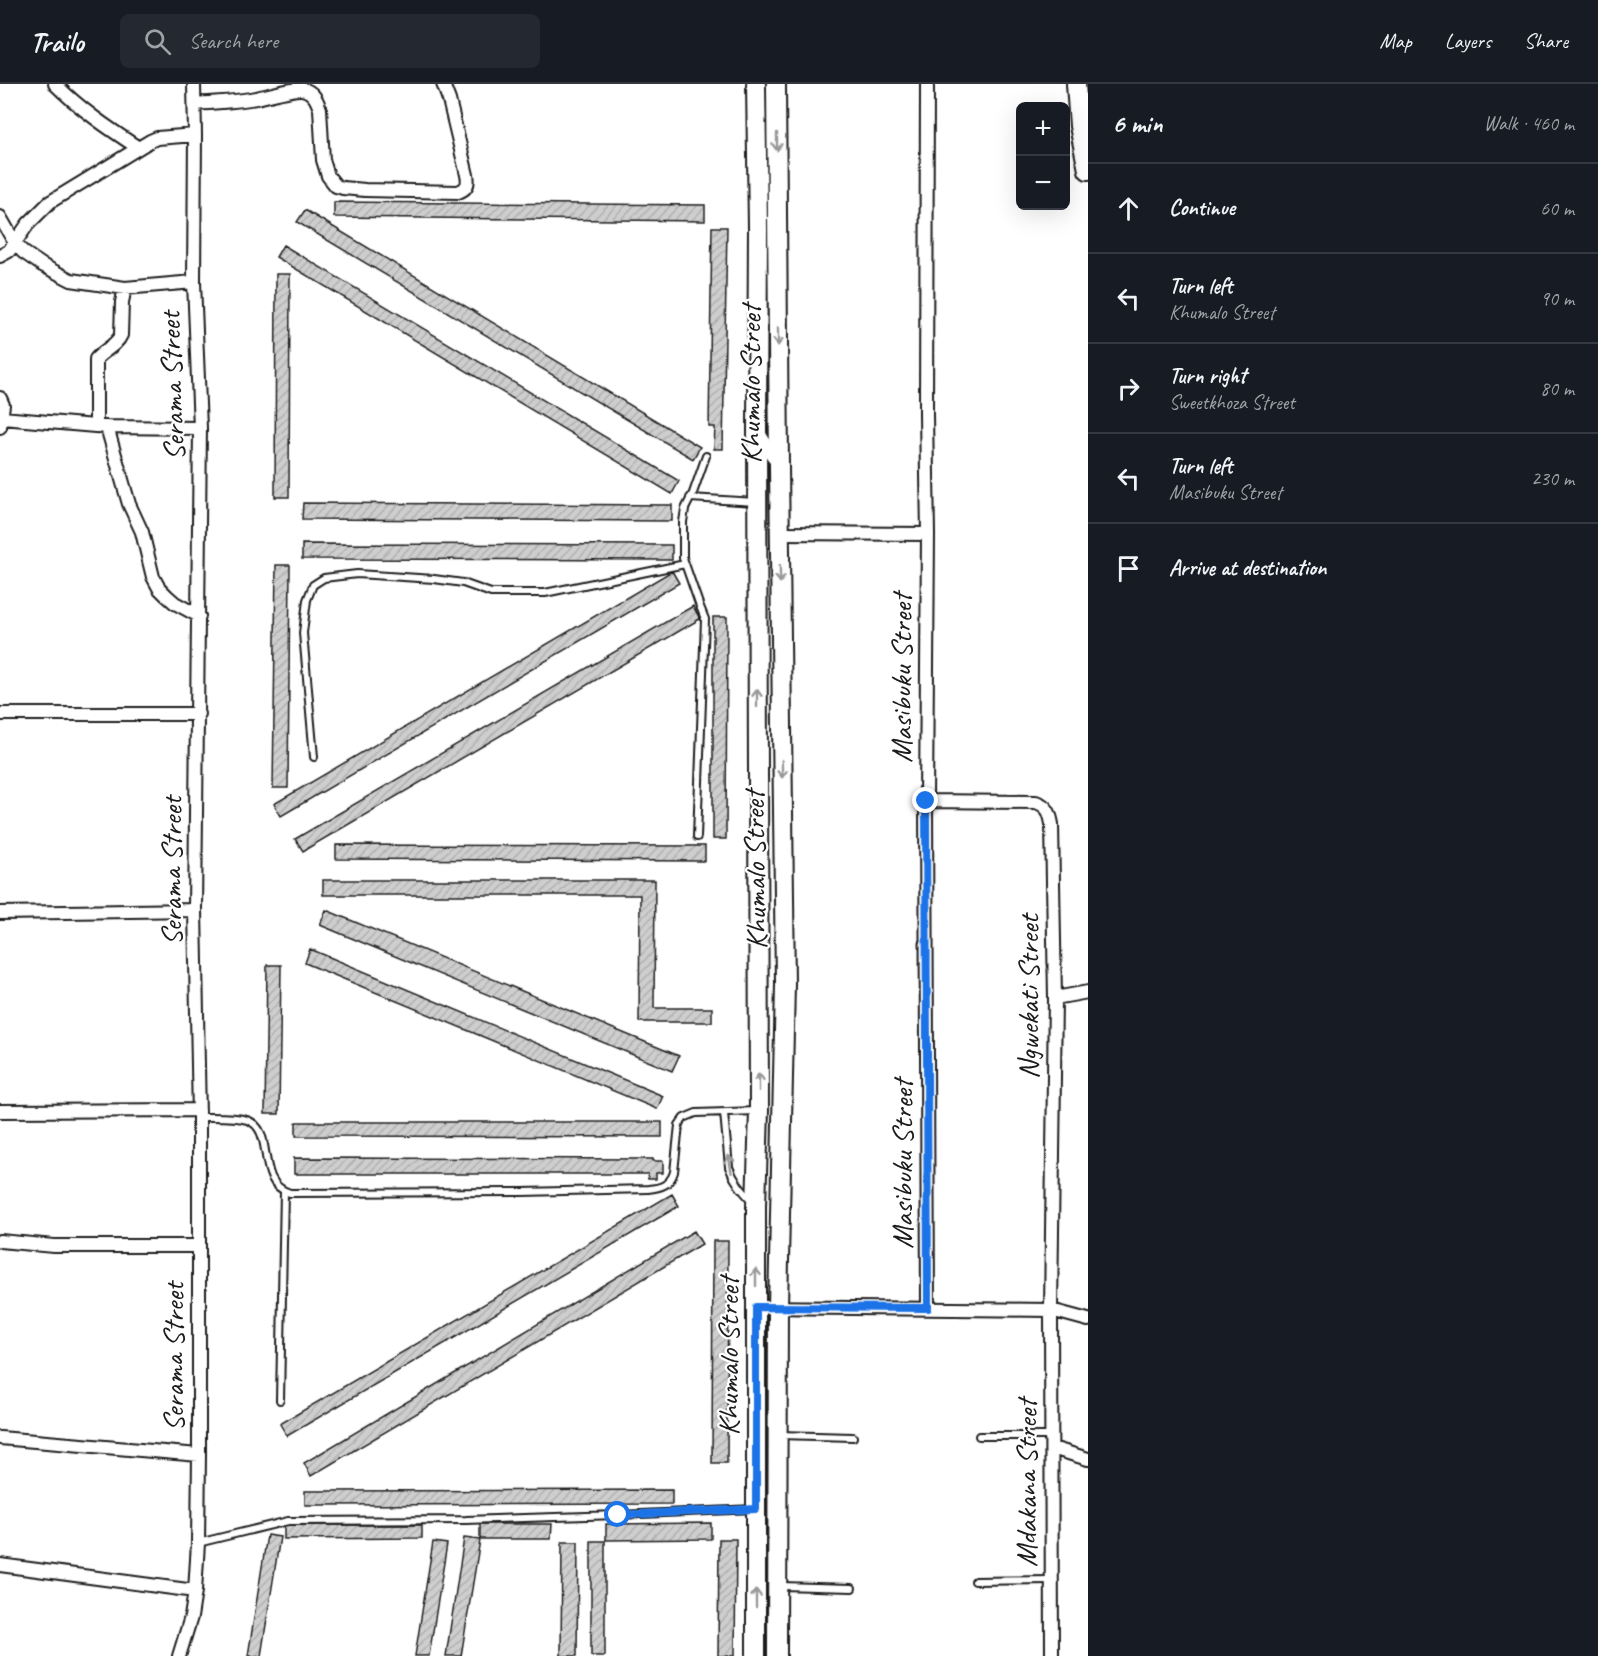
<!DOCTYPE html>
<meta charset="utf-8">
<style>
body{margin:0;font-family:Caveat,sans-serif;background:#242831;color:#f1f3f6}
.controls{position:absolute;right:18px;top:18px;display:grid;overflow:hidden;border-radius:9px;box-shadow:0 6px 24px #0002}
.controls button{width:54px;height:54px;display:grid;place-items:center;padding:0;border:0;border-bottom:2px solid #363941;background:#171b24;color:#f1f3f6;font:30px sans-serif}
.stop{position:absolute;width:18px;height:18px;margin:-14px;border:4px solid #1a73e8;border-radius:50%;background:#fff}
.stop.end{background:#1a73e8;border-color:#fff;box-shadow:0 2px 6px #0008}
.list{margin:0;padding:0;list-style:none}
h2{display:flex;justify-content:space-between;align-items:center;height:78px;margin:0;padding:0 24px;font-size:26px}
h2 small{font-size:20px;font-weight:400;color:#9ea1a6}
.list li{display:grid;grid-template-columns:39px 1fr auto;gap:18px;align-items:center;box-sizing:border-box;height:90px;padding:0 24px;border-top:2px solid #363941}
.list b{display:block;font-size:22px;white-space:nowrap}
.list p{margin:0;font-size:20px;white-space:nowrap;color:#9ea1a6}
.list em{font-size:20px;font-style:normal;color:#9ea1a6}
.icon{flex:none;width:33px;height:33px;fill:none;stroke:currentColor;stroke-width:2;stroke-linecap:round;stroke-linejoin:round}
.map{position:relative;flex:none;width:1088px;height:1572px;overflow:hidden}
header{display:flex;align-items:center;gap:36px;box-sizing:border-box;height:84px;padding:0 30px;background:#171b24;border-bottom:2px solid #363941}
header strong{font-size:28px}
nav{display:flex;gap:33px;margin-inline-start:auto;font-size:21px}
.search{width:420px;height:54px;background:#242831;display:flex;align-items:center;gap:15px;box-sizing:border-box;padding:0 21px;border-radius:9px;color:#9ea1a6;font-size:22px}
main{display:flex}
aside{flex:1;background:#171b24}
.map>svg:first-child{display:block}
.building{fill:url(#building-hatch);stroke:#1c1c1c;stroke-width:1.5}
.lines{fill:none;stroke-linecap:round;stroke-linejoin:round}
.lane-casing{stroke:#1c1c1c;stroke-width:10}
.street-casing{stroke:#1c1c1c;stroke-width:16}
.secondary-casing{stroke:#1c1c1c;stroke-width:22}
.lane{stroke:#fff;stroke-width:6}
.street{stroke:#fff;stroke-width:12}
.secondary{stroke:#fff;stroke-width:18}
.oneway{stroke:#999}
.route{stroke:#1a73e8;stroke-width:8}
.labels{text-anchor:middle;stroke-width:4.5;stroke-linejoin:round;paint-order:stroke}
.street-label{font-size:30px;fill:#1c1c1c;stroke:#fff}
</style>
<header>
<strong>Trailo</strong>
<div class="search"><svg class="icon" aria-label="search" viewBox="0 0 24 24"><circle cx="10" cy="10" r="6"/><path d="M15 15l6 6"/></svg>Search here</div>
<nav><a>Map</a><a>Layers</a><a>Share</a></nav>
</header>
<main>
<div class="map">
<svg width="1088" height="1572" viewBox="0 0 1088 1572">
<defs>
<pattern id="building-hatch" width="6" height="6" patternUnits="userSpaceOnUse" patternTransform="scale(1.5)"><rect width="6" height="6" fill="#cecece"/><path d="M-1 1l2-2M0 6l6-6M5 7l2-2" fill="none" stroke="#b0b0b0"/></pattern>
</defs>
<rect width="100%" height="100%" fill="#fff"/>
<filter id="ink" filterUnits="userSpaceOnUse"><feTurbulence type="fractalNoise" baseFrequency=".0167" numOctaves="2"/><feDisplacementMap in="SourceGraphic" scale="12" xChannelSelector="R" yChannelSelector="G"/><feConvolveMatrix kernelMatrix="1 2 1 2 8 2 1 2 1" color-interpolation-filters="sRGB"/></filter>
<g filter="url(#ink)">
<path class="building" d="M334 118 705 121V137L334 133Z
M305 126 700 363 693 375 297 138Z
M712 143H727L723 365H714L715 343H709Z
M283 161 679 397 672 410 276 173Z
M276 190H290L289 413H275Z
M303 419 672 421V437L302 435Z
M302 460 672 461V476L302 475Z
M276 481H290L288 704H273Z
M672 487 679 499 281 732 274 720Z
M693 522 700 535 303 767 295 755Z
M713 533H727L726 755H713Z
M336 761 705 762V777L336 775Z
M323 796H655L654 924H712V938H639L640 811H323Z
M326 826 679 972 672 987 320 841Z
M310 865 663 1012 657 1025 305 879Z
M267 881H281L279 1030H265Z
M296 1038H662V1053L296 1052Z
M294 1074 653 1075V1077H663V1089H656V1095H648V1090H294Z
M672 1110 679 1122 287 1352 280 1340Z
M694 1147 702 1160 311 1392 304 1379Z
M713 1157H728L727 1379H712Z
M672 1406V1420L305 1421V1407Z
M711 1439V1455L606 1456V1440Z
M480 1440H552L551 1455H480Z
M284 1441H422V1454L284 1455Z
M267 1451 280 1453 261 1572H248Z
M464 1454 480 1456 461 1572H446Z
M719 1455H736L735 1572H718Z
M591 1457H605V1572H591Z
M433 1458 447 1460 429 1572H415Z
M562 1458H578L577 1572H561Z"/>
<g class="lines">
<g class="lane-casing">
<path id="lane" d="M690 414 756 418
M314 673 303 549 307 516 313 501 324 494 357 490 434 495 463 499 491 509H545L685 480
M697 753 705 535 699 520 683 474V438L685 425 693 409 706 372
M724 1029 729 1083C734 1097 742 1106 752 1117
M199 1033C213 1033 234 1032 247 1036 277 1046 253 1098 290 1109L522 1108 648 1105C661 1104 670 1101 674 1088L679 1041 684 1034 696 1029 758 1027
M280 1316 284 1107
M779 1351 853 1353
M979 1352H1052
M198 1459 288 1437 466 1436 618 1431 755 1425
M975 1497 1052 1496
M781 1502 852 1504"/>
</g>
<g class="street-casing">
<path id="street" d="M55 0C80 25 108 44 137 63
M927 0 926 331 928 450 926 717 928 1224
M195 20C216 18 236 18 256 14 267 12 293 4 302 5 313 7 317 16 320 25L323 76 328 92 336 102 343 104 365 106 458 108C467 105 469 100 467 91L449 16 443 0
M0 133 15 159 23 168 42 181 71 196 125 204 194 198
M0 172 9 167 28 140 50 118 150 57 157 54 195 51
M0 314 3 321 0 343
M2 334 107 343 200 344
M96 342V275C103 267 117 261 121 251L122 218 125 204
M107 343 129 420 142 448 153 493 159 504 167 512 175 519 199 532
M758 347 778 381
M779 449 928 450
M0 630H198
M926 717 1036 718C1048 722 1050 729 1052 740L1055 914 1051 1226 1052 1572
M0 829 195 826
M1055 914 1088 908
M0 1027 199 1026
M0 1157 54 1162H199
M756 1223 1051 1226 1088 1236
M0 1354 199 1371
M1052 1364 1088 1375
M0 1481 195 1507
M179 1572 191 1533 195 1507 198 1459 199 1371V1033L195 826 200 344 194 198 195 51 194 0"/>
</g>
<g class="secondary-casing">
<path id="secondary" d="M756 0 758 144 757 345 759 1027 756 1122V1572
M776 0 779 382 785 900 778 1223 777 1572
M1076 0 1079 42 1088 86"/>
</g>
<use href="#lane" class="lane"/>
<use href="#street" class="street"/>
<use href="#secondary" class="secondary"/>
</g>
<defs><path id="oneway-shaft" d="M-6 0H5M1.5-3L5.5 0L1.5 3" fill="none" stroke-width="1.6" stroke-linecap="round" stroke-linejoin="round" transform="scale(1.5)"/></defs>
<g class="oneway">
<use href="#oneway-shaft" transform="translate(777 58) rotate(90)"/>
<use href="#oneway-shaft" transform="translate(778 253) rotate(90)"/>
<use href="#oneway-shaft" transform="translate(780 490) rotate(89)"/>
<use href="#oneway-shaft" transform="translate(757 614) rotate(-90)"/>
<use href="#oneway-shaft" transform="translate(782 685) rotate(89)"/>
<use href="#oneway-shaft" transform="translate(759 998) rotate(-90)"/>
<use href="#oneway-shaft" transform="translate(730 1080) rotate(-100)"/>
<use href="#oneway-shaft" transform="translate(756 1193) rotate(-90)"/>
<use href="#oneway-shaft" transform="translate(756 1514) rotate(-90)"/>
</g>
</g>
<g class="lines" filter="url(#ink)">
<path class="route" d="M618 1431 756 1425V1223L928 1224 926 717"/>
</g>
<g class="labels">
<g class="street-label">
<text transform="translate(750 300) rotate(-90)" y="10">Khumalo Street</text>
<text transform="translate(172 302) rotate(-92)" y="10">Serama Street</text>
<text transform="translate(901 594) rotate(-90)" y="10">Masibuku Street</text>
<text transform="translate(755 786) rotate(-91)" y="10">Khumalo Street</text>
<text transform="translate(171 787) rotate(-90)" y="10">Serama Street</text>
<text transform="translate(1028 913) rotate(-90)" y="10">Ngwekati Street</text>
<text transform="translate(902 1080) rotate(-90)" y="10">Masibuku Street</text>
<text transform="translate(728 1272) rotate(-90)" y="10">Khumalo Street</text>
<text transform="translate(173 1273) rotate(-90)" y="10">Serama Street</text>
<text transform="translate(1026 1399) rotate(-90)" y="10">Mdakana Street</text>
</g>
</g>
</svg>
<div class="controls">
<button>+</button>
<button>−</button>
</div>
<div class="stop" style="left:618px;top:1431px"></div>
<div class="stop end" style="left:926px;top:717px"></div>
</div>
<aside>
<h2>6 min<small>Walk · 460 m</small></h2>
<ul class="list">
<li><svg class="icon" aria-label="ahead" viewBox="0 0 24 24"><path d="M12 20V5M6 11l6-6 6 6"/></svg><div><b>Continue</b></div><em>60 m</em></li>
<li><svg class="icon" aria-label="left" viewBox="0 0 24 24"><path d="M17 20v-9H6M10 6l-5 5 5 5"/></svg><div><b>Turn left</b><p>Khumalo Street</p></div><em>90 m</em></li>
<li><svg class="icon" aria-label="right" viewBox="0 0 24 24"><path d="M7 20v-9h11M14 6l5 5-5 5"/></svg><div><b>Turn right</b><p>Sweetkhoza Street</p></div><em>80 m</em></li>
<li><svg class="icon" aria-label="left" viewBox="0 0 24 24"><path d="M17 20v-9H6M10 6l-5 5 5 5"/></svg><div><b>Turn left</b><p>Masibuku Street</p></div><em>230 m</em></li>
<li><svg class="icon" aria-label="arrive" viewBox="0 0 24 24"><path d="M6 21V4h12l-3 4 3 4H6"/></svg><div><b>Arrive at destination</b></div></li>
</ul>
</aside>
</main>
